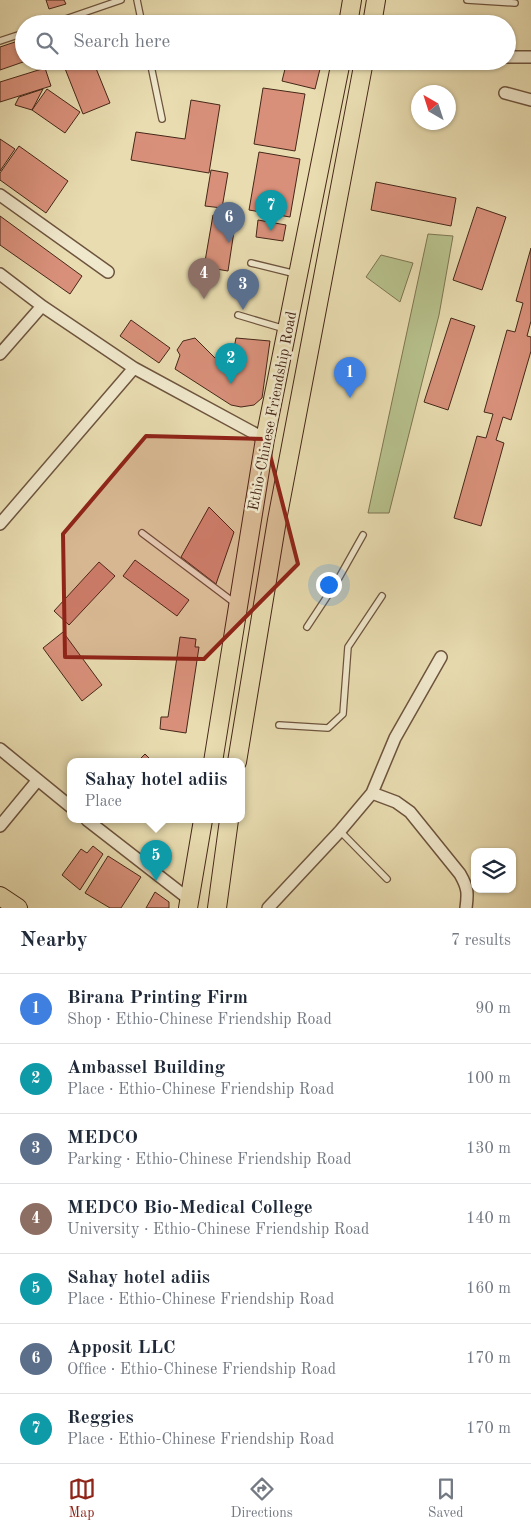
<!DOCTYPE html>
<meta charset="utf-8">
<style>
body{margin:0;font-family:"Old Standard TT",serif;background:#f2f2f3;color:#1f2937}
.controls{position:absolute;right:15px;bottom:15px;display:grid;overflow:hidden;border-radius:10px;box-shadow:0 1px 4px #0004}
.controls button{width:45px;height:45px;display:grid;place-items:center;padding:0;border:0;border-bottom:1px solid #e0e1e3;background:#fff;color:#1f2937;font:25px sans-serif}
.compass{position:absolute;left:411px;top:85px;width:45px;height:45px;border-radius:50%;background:#fff;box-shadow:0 1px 4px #0004;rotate:321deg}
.you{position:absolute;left:328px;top:584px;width:18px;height:18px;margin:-12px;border:4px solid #fff;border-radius:50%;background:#1a73e8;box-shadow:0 0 0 8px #1a73e833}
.badge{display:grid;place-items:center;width:32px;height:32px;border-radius:50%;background:#8f2418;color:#fff;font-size:16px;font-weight:700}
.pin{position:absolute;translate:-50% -41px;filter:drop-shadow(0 1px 2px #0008)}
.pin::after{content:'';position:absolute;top:26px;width:18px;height:15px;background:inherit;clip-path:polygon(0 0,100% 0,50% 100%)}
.popup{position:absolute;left:67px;top:758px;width:178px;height:65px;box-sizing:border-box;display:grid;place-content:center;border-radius:10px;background:#fff;filter:drop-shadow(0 1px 4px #0005);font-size:16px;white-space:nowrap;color:#747a83}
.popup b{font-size:19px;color:#1f2937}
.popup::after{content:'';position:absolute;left:50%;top:100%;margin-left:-10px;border:10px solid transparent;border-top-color:#fff}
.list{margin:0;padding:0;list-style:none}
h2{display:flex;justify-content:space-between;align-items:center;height:65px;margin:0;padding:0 20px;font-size:21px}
h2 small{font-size:16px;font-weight:400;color:#747a83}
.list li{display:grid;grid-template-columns:32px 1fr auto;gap:15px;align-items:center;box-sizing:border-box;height:70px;padding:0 20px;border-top:1px solid #e0e1e3}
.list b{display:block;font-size:19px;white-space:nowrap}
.list p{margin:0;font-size:16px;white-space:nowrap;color:#747a83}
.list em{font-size:16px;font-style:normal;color:#747a83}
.icon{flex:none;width:28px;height:28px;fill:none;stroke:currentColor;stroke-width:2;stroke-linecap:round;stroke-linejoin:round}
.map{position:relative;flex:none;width:531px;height:908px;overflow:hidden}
.search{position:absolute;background:#fff;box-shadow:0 1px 4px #0004;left:15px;right:15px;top:15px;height:55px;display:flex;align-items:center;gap:12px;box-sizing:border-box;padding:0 18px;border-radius:28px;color:#747a83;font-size:19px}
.sheet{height:555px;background:#fff}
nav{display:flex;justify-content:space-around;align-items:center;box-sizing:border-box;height:70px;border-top:1px solid #e0e1e3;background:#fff;font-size:14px;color:#747a83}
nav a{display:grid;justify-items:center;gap:2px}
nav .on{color:#8f2418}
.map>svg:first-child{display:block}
.green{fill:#b6c08b;stroke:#7e7452}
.building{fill:#d8907a;stroke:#462718}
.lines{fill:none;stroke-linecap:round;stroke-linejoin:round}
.service-casing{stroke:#6e543e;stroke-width:8}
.minor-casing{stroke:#6e543e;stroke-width:14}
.primary-casing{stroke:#462718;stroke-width:20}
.service{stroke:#f0e8cc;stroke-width:5.5}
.minor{stroke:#f0e8cc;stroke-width:11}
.primary{stroke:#e8dcb0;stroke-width:18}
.marked{fill:#8f2418;fill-opacity:0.2;stroke:#8f2418;stroke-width:4;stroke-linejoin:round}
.labels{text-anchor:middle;stroke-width:5;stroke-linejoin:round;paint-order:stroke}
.street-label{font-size:15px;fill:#462718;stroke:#f0e8cc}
</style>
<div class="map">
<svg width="531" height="908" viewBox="0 0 531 908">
<rect width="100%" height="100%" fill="#e8dcb0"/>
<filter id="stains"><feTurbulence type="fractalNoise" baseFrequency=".004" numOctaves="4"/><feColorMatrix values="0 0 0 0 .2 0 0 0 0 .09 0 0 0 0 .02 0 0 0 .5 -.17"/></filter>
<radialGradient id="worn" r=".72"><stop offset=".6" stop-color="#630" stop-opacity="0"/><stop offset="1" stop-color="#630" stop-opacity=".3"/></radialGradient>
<path class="green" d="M428 234 453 236 439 315 389 513H368Z
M381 255 413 263 400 302 366 277Z"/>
<path class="building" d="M46 0H64L66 4 49 9Z
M24 39V61H26L0 70V47Z
M62 61H93L110 103 83 114Z
M287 61H322L315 89 282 81Z
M45 68 51 86 0 102V82Z
M263 88 305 94 295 151 254 144Z
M43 89 32 110 15 105 19 97Z
M47 89 80 112 65 133 32 110Z
M191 100 220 105 209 173 131 160 136 132 185 139Z
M0 139 15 149 0 171Z
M19 146 68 181 46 213 0 180V173Z
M259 152 300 159 290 217 249 210Z
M211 170 228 173 222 208 205 206Z
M376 182 456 198 451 226 371 210Z
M477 207 506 217 482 290 453 280Z
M213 215 236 218 228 271 204 267Z
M0 216 82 276 70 294 0 245Z
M258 220 286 225 283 241 256 237Z
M531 248V321L527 336 531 337V351L511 420 503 417 496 440 504 443 481 526 454 518 477 436 486 438 493 414 484 412 507 330 515 332 523 303 516 301Z
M451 318 475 326 448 410 424 402Z
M131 320 170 348 159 363 120 336Z
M195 338 218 361 222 358 221 354 227 352 233 353 236 338 270 341 262 398 254 405 241 407 231 405 175 369 180 355 177 350 183 341Z
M209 507 234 532 216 584 181 557Z
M135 560 189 600 177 616 123 576Z
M99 562 115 576 69 625 54 611Z
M63 632 102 685 82 701 43 648Z
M180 637 196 639 195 647H199L186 733 160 729 161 717H168Z
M145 754 153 762H137Z
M93 846 103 854 80 890 62 875 81 849 87 853Z
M108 856 141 877 121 908H110L85 893Z
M155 892 169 902V908H146Z"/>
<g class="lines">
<g class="service-casing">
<path id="service" d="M137 0 142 24
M467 0 515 3
M51 24 121 0
M0 41 24 33
M150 61 162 119
M251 263 296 274
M238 315 285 329
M142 533 236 604
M307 627 336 583 363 535
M279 725 328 728 343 714 348 647 382 596
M340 831 387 879"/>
</g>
<g class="minor-casing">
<path id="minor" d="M507 57H531
M505 93 531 100
M0 195 108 272
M0 274 42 306
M0 354 42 306 134 368 265 439
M0 524 134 368
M0 749 71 807
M372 793 396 802 410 812 460 874C468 888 468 893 466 908
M87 820 190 900
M0 826 37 781
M268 908 340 831 372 793 395 738 441 657"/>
</g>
<g class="primary-casing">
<path id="primary" d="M348 24 352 0
M372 24 376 0
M213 762 265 439 341 61
M237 762 277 520 364 61
M0 896 18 908
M188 908 203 820
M217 908 229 820"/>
</g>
<use href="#service" class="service"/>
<use href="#minor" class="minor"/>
<use href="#primary" class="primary"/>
</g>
<path class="marked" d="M146 436 266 439 298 564 204 659 65 657 63 534Z"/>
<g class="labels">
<g class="street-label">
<text transform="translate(272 411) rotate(-79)" y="5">Ethio-Chinese Friendship Road</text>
</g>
</g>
<rect width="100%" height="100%" filter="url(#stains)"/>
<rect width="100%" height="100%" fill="url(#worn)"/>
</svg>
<div class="controls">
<button><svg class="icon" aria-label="layers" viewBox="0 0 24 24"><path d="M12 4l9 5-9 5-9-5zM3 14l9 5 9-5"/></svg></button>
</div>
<svg class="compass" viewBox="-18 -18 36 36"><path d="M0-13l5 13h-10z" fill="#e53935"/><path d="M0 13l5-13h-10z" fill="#747a83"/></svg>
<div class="you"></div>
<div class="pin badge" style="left:350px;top:398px;background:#3f7fe0">1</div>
<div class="pin badge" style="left:231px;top:384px;background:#0f9aa8">2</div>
<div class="pin badge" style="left:243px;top:310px;background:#5c6f8a">3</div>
<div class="pin badge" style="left:204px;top:299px;background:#8d6e63">4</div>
<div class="pin badge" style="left:156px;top:881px;background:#0f9aa8">5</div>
<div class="popup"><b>Sahay hotel adiis</b>Place</div>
<div class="pin badge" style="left:229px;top:243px;background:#5c6f8a">6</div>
<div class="pin badge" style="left:271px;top:231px;background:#0f9aa8">7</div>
<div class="search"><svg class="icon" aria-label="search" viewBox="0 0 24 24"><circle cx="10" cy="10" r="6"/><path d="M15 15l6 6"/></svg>Search here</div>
</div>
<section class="sheet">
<h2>Nearby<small>7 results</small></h2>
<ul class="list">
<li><span class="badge" style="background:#3f7fe0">1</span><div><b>Birana Printing Firm</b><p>Shop · Ethio-Chinese Friendship Road</p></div><em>90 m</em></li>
<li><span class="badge" style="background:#0f9aa8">2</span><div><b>Ambassel Building</b><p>Place · Ethio-Chinese Friendship Road</p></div><em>100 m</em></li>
<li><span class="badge" style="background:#5c6f8a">3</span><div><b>MEDCO</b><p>Parking · Ethio-Chinese Friendship Road</p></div><em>130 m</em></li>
<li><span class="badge" style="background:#8d6e63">4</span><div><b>MEDCO Bio-Medical College</b><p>University · Ethio-Chinese Friendship Road</p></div><em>140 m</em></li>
<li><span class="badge" style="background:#0f9aa8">5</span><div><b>Sahay hotel adiis</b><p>Place · Ethio-Chinese Friendship Road</p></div><em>160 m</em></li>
<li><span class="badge" style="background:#5c6f8a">6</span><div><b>Apposit LLC</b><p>Office · Ethio-Chinese Friendship Road</p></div><em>170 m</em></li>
<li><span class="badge" style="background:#0f9aa8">7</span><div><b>Reggies</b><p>Place · Ethio-Chinese Friendship Road</p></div><em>170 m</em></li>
</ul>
</section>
<nav>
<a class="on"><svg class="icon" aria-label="map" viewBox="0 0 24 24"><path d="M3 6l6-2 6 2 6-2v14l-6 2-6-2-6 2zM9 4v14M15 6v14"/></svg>Map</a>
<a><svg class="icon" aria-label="directions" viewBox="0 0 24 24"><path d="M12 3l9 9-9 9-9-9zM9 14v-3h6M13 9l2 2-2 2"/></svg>Directions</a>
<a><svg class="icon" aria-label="saved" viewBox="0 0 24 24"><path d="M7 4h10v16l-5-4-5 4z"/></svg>Saved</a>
</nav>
